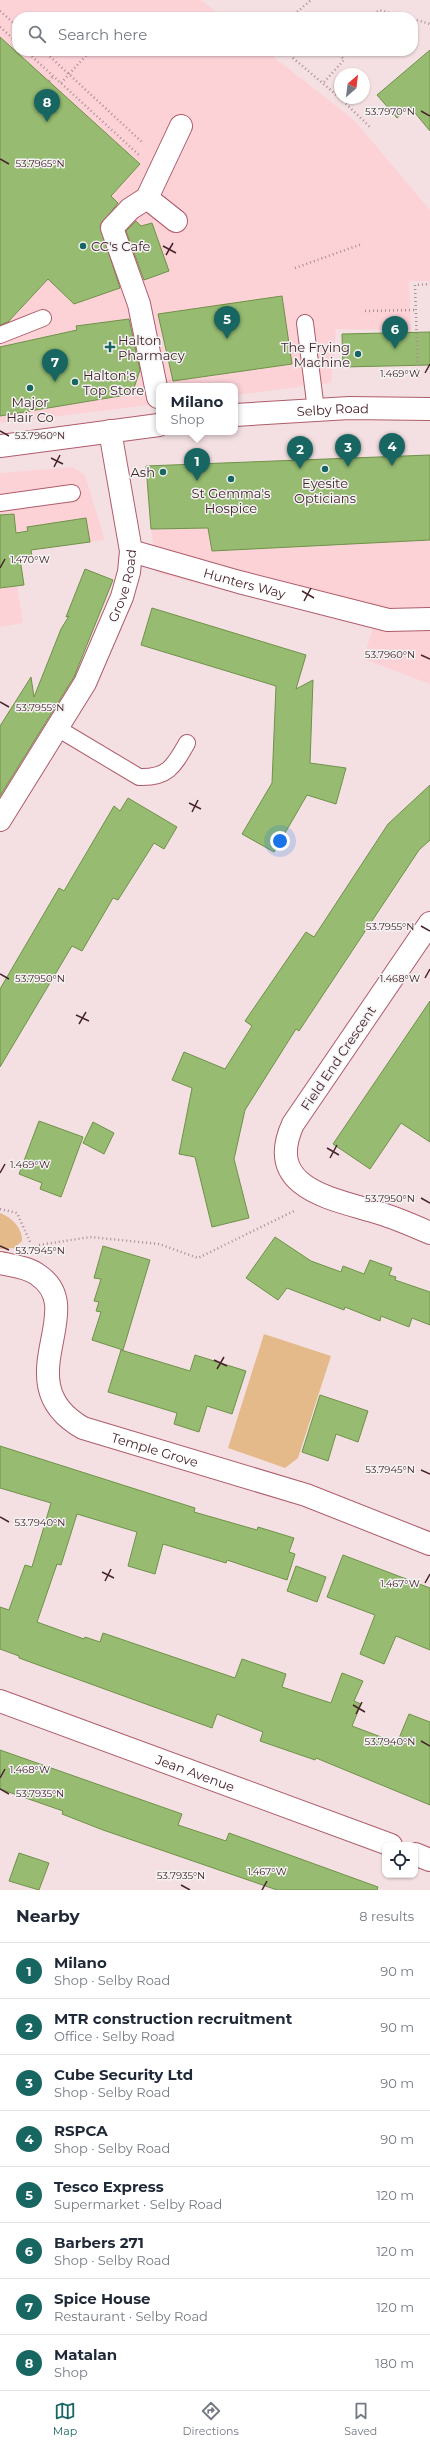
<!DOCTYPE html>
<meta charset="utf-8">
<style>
body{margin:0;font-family:Montserrat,sans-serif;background:#f2f2f3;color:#1f2937}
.controls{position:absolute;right:12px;bottom:12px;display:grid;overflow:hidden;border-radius:8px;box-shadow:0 1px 3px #0004}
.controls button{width:36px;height:36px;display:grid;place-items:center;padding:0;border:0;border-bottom:1px solid #e0e1e3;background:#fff;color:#1f2937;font:20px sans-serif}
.compass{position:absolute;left:334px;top:68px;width:36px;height:36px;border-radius:50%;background:#fff;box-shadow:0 1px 3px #0004;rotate:28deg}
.you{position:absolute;left:280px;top:841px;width:14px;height:14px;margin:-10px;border:3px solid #fff;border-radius:50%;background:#1a73e8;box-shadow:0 0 0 6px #1a73e833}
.badge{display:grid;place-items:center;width:26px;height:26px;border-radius:50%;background:#186662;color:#fff;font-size:13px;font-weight:700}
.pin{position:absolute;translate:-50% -33px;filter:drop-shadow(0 1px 2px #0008)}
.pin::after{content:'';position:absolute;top:21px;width:14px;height:12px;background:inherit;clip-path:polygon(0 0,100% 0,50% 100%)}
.popup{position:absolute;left:156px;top:383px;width:82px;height:52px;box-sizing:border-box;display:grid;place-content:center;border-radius:8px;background:#fff;filter:drop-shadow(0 1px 3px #0005);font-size:13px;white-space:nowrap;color:#747a83}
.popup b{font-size:15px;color:#1f2937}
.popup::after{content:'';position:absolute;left:50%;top:100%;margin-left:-8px;border:8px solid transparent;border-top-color:#fff}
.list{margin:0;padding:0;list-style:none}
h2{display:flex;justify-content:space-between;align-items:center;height:52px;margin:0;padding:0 16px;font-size:17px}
h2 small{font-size:13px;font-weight:400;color:#747a83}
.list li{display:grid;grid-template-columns:26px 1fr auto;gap:12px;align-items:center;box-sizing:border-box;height:56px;padding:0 16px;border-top:1px solid #e0e1e3}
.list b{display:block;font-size:15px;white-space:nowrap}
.list p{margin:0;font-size:13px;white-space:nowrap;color:#747a83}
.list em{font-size:13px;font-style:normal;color:#747a83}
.icon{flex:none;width:22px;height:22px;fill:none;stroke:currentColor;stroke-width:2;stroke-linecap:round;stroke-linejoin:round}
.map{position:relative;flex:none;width:430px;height:1890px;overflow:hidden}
.search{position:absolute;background:#fff;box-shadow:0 1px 3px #0004;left:12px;right:12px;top:12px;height:44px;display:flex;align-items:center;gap:10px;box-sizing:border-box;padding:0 14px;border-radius:16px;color:#747a83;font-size:15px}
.sheet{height:500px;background:#fff}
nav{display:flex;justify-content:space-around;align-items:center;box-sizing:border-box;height:56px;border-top:1px solid #e0e1e3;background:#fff;font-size:11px;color:#747a83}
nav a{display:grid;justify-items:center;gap:2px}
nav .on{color:#186662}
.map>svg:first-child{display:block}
.built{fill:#fcd2d7}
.green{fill:#e4ba8a}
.building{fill:#97bc71;stroke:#6f9148}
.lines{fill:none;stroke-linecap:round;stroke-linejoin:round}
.lane-casing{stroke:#af5c6a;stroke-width:18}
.street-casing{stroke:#af5c6a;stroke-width:24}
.secondary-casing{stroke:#af5c6a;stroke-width:24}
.path{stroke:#a98e93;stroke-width:2.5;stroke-dasharray:1 3;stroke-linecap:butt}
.lane{stroke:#fff;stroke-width:16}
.street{stroke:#fff;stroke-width:22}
.secondary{stroke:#fff;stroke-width:22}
.ticks{fill:none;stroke:#47232a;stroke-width:1.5}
.poi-dot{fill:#186662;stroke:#f3f3f3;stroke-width:1.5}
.labels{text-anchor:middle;stroke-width:3;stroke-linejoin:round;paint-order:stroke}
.poi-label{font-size:13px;fill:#47232a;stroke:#f3f3f3;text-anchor:start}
.street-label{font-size:13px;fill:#47232a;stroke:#f3f3f3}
.ticks-label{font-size:10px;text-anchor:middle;fill:#47232a;stroke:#f3f3f3;stroke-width:3;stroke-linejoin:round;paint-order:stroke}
</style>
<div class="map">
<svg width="430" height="1890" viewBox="0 0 430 1890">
<rect width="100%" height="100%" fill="#f4e0e3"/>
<path class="built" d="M0 0H201L223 17H17V51H266L354 120 430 210V281H409L411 330 336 329 331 383 235 395V386H159V404L0 423Z
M430 455V684L363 659 373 628 157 573 151 529 146 466Z
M73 467 85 475 105 540 31 550 32 557 20 559 24 585 17 586 23 623 0 627V473Z"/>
<path class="green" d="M0 1213C11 1217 23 1228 22 1241L14 1248 0 1249Z
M264 1334 331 1356 298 1458 285 1468 228 1448Z"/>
<path class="building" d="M0 37 140 164 111 196 118 203 100 226 120 288 74 304 48 279 8 322 0 325Z
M430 50V131L410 107 397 118 377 95Z
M136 221 141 226 152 223 169 271 144 280 126 231Z
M282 296 292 364 173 381 158 314Z
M129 319 140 370 132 394 0 416V347L77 330 76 326Z
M430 332V365L343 367 342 334Z
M430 455V540L212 551 208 528 151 529 146 466Z
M14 514 16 533 28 531 27 527 86 518 90 542 31 550 32 557 20 559 24 585 0 588V515Z
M85 569 113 580 74 677 0 796V726L31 677 34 697 61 629 69 616 66 617Z
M152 608 306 655 296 689 313 680 310 763 346 768 336 804 307 795 274 852 242 834 272 783 276 686 141 645Z
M430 785V840L419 850 299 1031 296 1029 245 1110 234 1159 249 1218 212 1227 195 1157 179 1154 192 1088 172 1080 184 1052 225 1069 252 1026 245 1021 306 932 314 937 388 824Z
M128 798 177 827 164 849 154 843 118 900 113 898 82 951 72 946 0 1067V989L59 888 64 891 114 806 120 811Z
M430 1001V1142L401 1123 370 1169 333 1144Z
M39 1121 83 1137 61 1197 40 1189 42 1183 19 1174Z
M93 1122 114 1133 104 1154 83 1143Z
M275 1237 311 1261 341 1272 343 1266 364 1274 370 1260 392 1268 389 1275 396 1277 395 1280 430 1292V1325L412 1318 409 1327 381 1316 380 1321 345 1307 344 1310 287 1288 278 1300 246 1278Z
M103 1246 150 1260 123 1350 92 1340 101 1312 96 1311 99 1302 94 1301 101 1279 94 1278Z
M121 1350 190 1371 195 1355 246 1371 232 1414 207 1406 199 1432 174 1424 177 1413 108 1392Z
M320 1395 368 1411 358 1442 336 1434 328 1461 302 1452Z
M0 1446 195 1508 194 1512 257 1530 258 1527 294 1538 289 1552 295 1554 287 1580 227 1560 226 1563 163 1544 155 1574 128 1566 137 1532 77 1514 61 1565 57 1564 37 1622 84 1639 85 1637 100 1642 103 1633 235 1678 242 1659 286 1674 282 1687 331 1703 342 1673 363 1681 354 1701 361 1704 352 1726 397 1743 409 1714 430 1722V1805L316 1758 315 1760 260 1741 263 1732 217 1714 212 1728 19 1658V1656L0 1649V1607L9 1610 25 1565 32 1567 51 1503 0 1488Z
M343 1555 430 1588V1650L396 1636 384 1664 360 1654 375 1615 327 1597Z
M296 1566 326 1577 317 1602 287 1591Z
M0 1750 182 1814 178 1825 226 1841 229 1833 378 1887 377 1890H277L103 1830 62 1814 63 1811 0 1789Z
M19 1853 49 1863 39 1890 9 1881Z"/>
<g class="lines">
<g class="lane-casing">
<path id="lane" d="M305 323 316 410
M0 335 43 318
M0 503 72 493
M57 728 139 777C168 778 174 766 187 743"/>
</g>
<g class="street-casing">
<g id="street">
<path d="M147 198 176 221"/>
<path d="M158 397 139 304 112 228 130 209 147 198 181 126"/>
<path id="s1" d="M131 551 239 582 388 620 430 619"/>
<path id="s2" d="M0 820 85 683 122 597 129 572 131 551 110 431"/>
<path d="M430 923 293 1124C263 1190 335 1199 379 1213 396 1218 414 1226 430 1233"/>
<path id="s3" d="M0 1263C12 1266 28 1267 38 1275 91 1310 4 1383 83 1428L306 1495 430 1544"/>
<path id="s4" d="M0 1701 391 1845"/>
<path d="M415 1854 430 1860"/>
</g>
</g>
<g class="secondary-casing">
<g id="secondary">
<path id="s5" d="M235 415 349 408 430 409"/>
<path d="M0 446 159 425"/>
</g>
</g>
<path class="path" d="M0 11 17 26
M291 17 311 0
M371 17 379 10 405 17
M413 19 430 24
M0 27 17 42
M26 51 139 155
M44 51 143 143
M289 51 293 58 340 98
M49 81 53 76
M324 82 344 60 337 51
M61 83 90 51
M340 98 370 127
M295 268 362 244
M365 311 416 310
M418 378 415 285 430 284
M0 1209 17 1213 31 1244
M39 1245 90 1237 159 1244 198 1258 296 1210"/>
<use href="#lane" class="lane"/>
<use href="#street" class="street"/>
<use href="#secondary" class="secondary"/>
</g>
<path class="ticks" d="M421 111 430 116M0 159 9 164M163 246 176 253M166 255 173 243M425 373 430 364M0 431 9 436M51 458 63 464M54 467 60 455M0 568 5 559M302 591 314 598M304 601 311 588M421 655 430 659M0 702 9 707M189 803 201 809M192 812 198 800M421 926 430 931M0 974 9 979M425 978 430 969M76 1015 89 1021M79 1024 86 1012M327 1148 339 1155M330 1158 337 1145M0 1173 5 1164M421 1198 430 1203M0 1246 9 1250M214 1360 227 1366M217 1369 224 1357M421 1470 430 1474M0 1517 9 1522M102 1572 114 1578M105 1581 111 1569M425 1583 430 1574M353 1705 365 1712M356 1714 362 1702M421 1741 430 1746M0 1778 5 1769M0 1789 9 1794M181 1885 190 1890M262 1890 267 1881"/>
<g class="poi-dot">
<circle cx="83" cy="246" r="4"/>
<path d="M108 341h4v4h4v4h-4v4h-4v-4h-4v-4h4z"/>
<circle cx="358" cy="354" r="4"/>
<circle cx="75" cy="382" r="4"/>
<circle cx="30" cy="388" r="4"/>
<circle cx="325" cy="469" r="4"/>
<circle cx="163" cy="472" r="4"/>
<circle cx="231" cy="479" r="4"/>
</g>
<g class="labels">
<g class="poi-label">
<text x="91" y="251">CC's Cafe</text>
<text x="118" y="345">Halton<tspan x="118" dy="15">Pharmacy</tspan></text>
<text x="350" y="352" text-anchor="end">The Frying<tspan x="350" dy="15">Machine</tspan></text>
<text x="83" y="380">Halton's<tspan x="83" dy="15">Top Store</tspan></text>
<text x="30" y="407" text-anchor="middle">Major<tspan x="30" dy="15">Hair Co</tspan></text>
<text x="155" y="477" text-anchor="end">Ash</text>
<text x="325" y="488" text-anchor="middle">Eyesite<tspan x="325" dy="15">Opticians</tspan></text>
<text x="231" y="498" text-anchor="middle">St Gemma's<tspan x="231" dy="15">Hospice</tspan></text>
</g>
<g class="street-label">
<text dy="5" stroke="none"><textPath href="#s5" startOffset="98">Selby Road</textPath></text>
<text dy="5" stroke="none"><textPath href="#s1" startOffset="118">Hunters Way</textPath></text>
<text dy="5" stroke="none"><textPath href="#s2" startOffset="266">Grove Road</textPath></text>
<text transform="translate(338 1058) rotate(-56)" y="5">Field End Crescent</text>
<text dy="5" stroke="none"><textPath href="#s3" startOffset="289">Temple Grove</textPath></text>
<text dy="5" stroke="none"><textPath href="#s4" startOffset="208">Jean Avenue</textPath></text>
</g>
</g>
<g class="ticks-label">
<text x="390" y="115">53.7970°N</text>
<text x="40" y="167">53.7965°N</text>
<text x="400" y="377">1.469°W</text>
<text x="40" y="439">53.7960°N</text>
<text x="30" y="563">1.470°W</text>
<text x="390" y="658">53.7960°N</text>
<text x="40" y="711">53.7955°N</text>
<text x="390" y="930">53.7955°N</text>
<text x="400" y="982">1.468°W</text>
<text x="40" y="982">53.7950°N</text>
<text x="30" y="1168">1.469°W</text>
<text x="390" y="1202">53.7950°N</text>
<text x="40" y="1254">53.7945°N</text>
<text x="390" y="1473">53.7945°N</text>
<text x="40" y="1526">53.7940°N</text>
<text x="400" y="1587">1.467°W</text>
<text x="390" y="1745">53.7940°N</text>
<text x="30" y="1773">1.468°W</text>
<text x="40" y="1797">53.7935°N</text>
<text x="267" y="1875">1.467°W</text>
<text x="181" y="1879">53.7935°N</text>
</g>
</svg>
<div class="controls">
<button><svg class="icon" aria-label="locate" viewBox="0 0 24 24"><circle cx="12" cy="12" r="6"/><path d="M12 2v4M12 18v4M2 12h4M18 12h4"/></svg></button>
</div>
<svg class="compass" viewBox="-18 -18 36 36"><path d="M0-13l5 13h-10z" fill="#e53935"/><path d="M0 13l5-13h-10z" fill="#747a83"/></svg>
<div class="you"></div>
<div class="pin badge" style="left:197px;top:481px">1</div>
<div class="popup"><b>Milano</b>Shop</div>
<div class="pin badge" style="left:300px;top:469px">2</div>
<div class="pin badge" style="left:348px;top:467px">3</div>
<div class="pin badge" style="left:392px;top:466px">4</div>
<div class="pin badge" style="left:227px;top:339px">5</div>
<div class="pin badge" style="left:395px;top:349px">6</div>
<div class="pin badge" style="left:55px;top:382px">7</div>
<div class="pin badge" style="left:47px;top:122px">8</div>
<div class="search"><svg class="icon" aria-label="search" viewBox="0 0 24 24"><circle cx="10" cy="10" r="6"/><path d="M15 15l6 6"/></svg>Search here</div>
</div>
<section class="sheet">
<h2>Nearby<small>8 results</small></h2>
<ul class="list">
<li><span class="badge">1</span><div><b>Milano</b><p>Shop · Selby Road</p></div><em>90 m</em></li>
<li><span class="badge">2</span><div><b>MTR construction recruitment</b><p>Office · Selby Road</p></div><em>90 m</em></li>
<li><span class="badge">3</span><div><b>Cube Security Ltd</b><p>Shop · Selby Road</p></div><em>90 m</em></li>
<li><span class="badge">4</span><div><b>RSPCA</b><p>Shop · Selby Road</p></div><em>90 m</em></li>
<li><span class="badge">5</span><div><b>Tesco Express</b><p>Supermarket · Selby Road</p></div><em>120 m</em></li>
<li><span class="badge">6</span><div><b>Barbers 271</b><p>Shop · Selby Road</p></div><em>120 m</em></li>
<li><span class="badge">7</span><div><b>Spice House</b><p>Restaurant · Selby Road</p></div><em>120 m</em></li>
<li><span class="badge">8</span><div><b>Matalan</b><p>Shop</p></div><em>180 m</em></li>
</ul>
</section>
<nav>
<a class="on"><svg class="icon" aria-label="map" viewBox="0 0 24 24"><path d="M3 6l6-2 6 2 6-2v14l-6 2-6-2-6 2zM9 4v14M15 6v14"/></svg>Map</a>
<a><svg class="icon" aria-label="directions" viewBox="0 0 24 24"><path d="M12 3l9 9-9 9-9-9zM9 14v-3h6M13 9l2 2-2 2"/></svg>Directions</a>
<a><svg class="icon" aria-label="saved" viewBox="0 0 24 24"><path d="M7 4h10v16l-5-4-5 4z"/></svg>Saved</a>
</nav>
